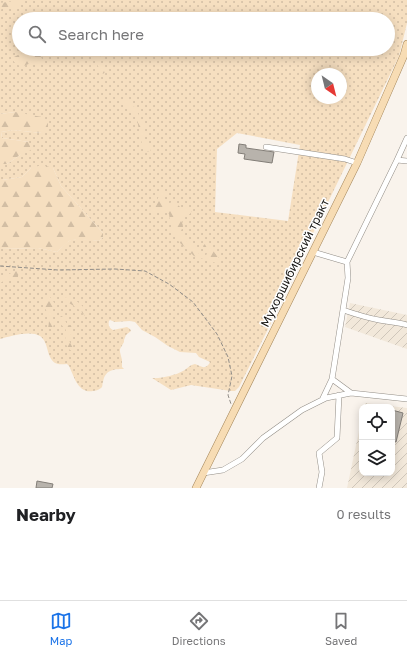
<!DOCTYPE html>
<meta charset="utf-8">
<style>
body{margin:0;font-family:"Golos Text",sans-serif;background:#f2f2f2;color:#202124}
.controls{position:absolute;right:12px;bottom:12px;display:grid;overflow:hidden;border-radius:8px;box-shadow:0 2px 10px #0003}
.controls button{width:36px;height:36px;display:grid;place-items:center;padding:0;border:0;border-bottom:1px solid #e0e0e0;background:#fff;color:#202124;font:20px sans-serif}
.compass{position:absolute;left:311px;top:68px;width:36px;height:36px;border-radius:50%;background:#fff;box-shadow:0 2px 10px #0003;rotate:145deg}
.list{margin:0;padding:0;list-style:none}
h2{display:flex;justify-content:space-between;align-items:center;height:52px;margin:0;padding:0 16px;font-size:17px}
h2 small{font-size:13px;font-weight:400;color:#757577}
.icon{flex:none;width:22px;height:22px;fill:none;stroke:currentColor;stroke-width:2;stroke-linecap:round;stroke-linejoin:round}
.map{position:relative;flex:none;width:407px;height:488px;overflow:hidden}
.search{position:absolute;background:#fff;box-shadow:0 2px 10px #0003;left:12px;right:12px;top:12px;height:44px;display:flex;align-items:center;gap:10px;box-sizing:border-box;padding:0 14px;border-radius:22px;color:#757577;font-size:15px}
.sheet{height:112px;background:#fff}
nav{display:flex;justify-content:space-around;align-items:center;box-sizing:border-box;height:56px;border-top:1px solid #e0e0e0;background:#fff;font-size:11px;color:#757577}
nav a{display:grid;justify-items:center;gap:2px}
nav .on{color:#1a73e8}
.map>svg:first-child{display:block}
.industrial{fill:url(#industrial-furrows)}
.grass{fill:url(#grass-dots);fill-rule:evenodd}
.forest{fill:url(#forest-firs)}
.building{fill:#b8b3ac;stroke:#837e78}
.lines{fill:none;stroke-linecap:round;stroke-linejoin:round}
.minor-casing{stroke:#928d86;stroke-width:6}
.major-casing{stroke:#a4865a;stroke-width:8}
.path{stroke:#918d88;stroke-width:1;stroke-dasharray:4 2;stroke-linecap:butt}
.minor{stroke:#fff;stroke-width:5}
.major{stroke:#f7dcb4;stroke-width:7}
.labels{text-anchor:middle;stroke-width:3;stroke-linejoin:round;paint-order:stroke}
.street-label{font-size:12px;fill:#151310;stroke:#fff}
</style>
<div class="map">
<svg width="407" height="488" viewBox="0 0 407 488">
<defs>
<pattern id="industrial-furrows" width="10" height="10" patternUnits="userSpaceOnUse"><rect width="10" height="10" fill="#f2e8da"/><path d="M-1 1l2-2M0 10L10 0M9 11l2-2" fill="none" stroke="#cfc6ba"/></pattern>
<pattern id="grass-dots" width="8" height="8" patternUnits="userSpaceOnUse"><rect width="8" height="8" fill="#f6dfc0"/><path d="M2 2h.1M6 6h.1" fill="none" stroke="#d2bea4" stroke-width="1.8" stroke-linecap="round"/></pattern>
<pattern id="forest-firs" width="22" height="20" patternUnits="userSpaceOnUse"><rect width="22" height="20" fill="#f6dfc0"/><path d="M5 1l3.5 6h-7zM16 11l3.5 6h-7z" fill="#d2bea4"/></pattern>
</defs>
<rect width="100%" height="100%" fill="#f9f3ec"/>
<path class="industrial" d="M350 303 407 315V349L345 327Z
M365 403 407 408V488H347L362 417V473H392V407H364Z"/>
<path class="grass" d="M0 0H407V23L399 56 314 231 294 277 239 387 235 391H231L191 385 171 390 152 378C160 379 176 375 183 371 188 368 190 365 195 364 201 366 204 370 209 364L210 362 199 357 196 353 180 352 168 346 155 337 142 330 135 322 130 321 115 322 110 320 109 321C108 325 109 328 113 330L127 327 130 329 131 331 126 335 124 340V342L120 349V352L122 360V367L124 369C113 369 105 370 103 382 102 384 103 387 101 388 99 390 95 391 93 391 78 394 74 376 69 366L67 364C63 364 59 365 55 363 46 357 49 342 40 336 31 330 10 336 0 339V249L38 248 57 252C61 249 65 243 69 241 76 237 91 240 99 241L103 237V233L61 186 53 168H31L22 177 2 180H0V164H7L20 155 29 142 2 138 1 132 13 130 42 133 15 112 0 114ZM19 19H388V49H19ZM317 74H341V98H317ZM237 133 300 145 288 221 215 212 217 149Z"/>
<path class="forest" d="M15 1H19L20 5 18 7C12 8 5 7 0 10V3Z
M30 49H34L38 51 43 61 41 65 37 66 31 63 21 67 14 62V57Z
M92 49H99L101 58V66L105 72 103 74C99 70 93 55 92 49Z
M127 100 132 103 144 124V129L143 135 144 140 149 145 151 150 149 152H145L143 149 136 115 125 103 124 101Z
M15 112 42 117 48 123V129L42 133 13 130 1 132 2 138 29 142 31 150 20 155 7 164H0V114Z
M42 165 53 168 61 186 103 233V237L99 241 77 239 69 241 57 252 38 248 0 249V180H2L22 177 31 168Z
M160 188H163C166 193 163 196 165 201L169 203 174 202 177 204 182 209 189 208 192 211 190 214 185 215 182 220 183 227 180 232 185 240 191 244 198 253 206 256 207 253 203 246 205 244 209 246 219 258V262L216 263 194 256 179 242 173 231 170 221 169 214 165 211 157 213 152 212 150 208C152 205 155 204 157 201 159 197 159 192 160 188Z
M16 270 21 272 23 275 22 276 18 275V277L19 279 18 281H16L9 278 0 283V279L13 272Z
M45 296 50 297 57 307V308L53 309 51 311 54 323 53 327 49 329 48 328C52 314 42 308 43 297Z
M66 297C75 299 85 305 87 315L85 316C79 308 72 305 64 300V298Z
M61 316 63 317 67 324 71 326 73 331C72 333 71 334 70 336 67 341 72 344 73 349L72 351C64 347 65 337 66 330L59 322V319Z"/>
<path class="building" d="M239 144 246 145V148L274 152 272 163 244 159 245 154 238 153Z
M392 410 403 413 396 442 392 441Z
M37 481 53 484 52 488H36Z"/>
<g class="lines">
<g class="minor-casing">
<path id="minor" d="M266 147 345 159 357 163
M397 160 407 138
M313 252 347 262 397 160 407 161
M343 310C355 314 367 318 379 320 389 322 398 322 407 325
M332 379 351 393
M322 400 332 379 348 278 347 262
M203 473 223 470 242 459 263 438 302 410 326 398 351 393 407 399
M319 488 322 472 319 453 337 438 339 395"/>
</g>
<g class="major-casing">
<path id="major" d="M196 488 357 163 404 55 407 44"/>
</g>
<path class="path" d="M0 266 58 270 115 269 145 271 169 284 193 302 217 334 228 357 232 376 228 395 231 404"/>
<use href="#minor" class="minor"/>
<use href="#major" class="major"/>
</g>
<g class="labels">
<g class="street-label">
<text transform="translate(295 263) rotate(-64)" y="4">Мухоршибирский тракт</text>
</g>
</g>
</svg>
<div class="controls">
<button><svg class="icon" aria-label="locate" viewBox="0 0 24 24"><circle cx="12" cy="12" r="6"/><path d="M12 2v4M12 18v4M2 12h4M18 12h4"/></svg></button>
<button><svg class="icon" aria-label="layers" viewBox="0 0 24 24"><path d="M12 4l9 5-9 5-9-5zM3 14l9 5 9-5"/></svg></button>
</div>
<svg class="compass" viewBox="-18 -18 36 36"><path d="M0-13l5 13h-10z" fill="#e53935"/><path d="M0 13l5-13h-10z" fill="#757577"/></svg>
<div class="search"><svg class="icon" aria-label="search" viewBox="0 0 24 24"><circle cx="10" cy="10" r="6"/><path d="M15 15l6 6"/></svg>Search here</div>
</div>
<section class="sheet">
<h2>Nearby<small>0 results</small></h2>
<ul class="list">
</ul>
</section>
<nav>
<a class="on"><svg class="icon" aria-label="map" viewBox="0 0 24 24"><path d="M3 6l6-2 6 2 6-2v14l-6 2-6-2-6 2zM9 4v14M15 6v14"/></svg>Map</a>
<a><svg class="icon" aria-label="directions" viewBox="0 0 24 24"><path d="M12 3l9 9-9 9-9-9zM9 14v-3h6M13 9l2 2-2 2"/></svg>Directions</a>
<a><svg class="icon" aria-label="saved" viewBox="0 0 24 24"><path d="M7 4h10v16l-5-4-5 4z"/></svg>Saved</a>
</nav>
